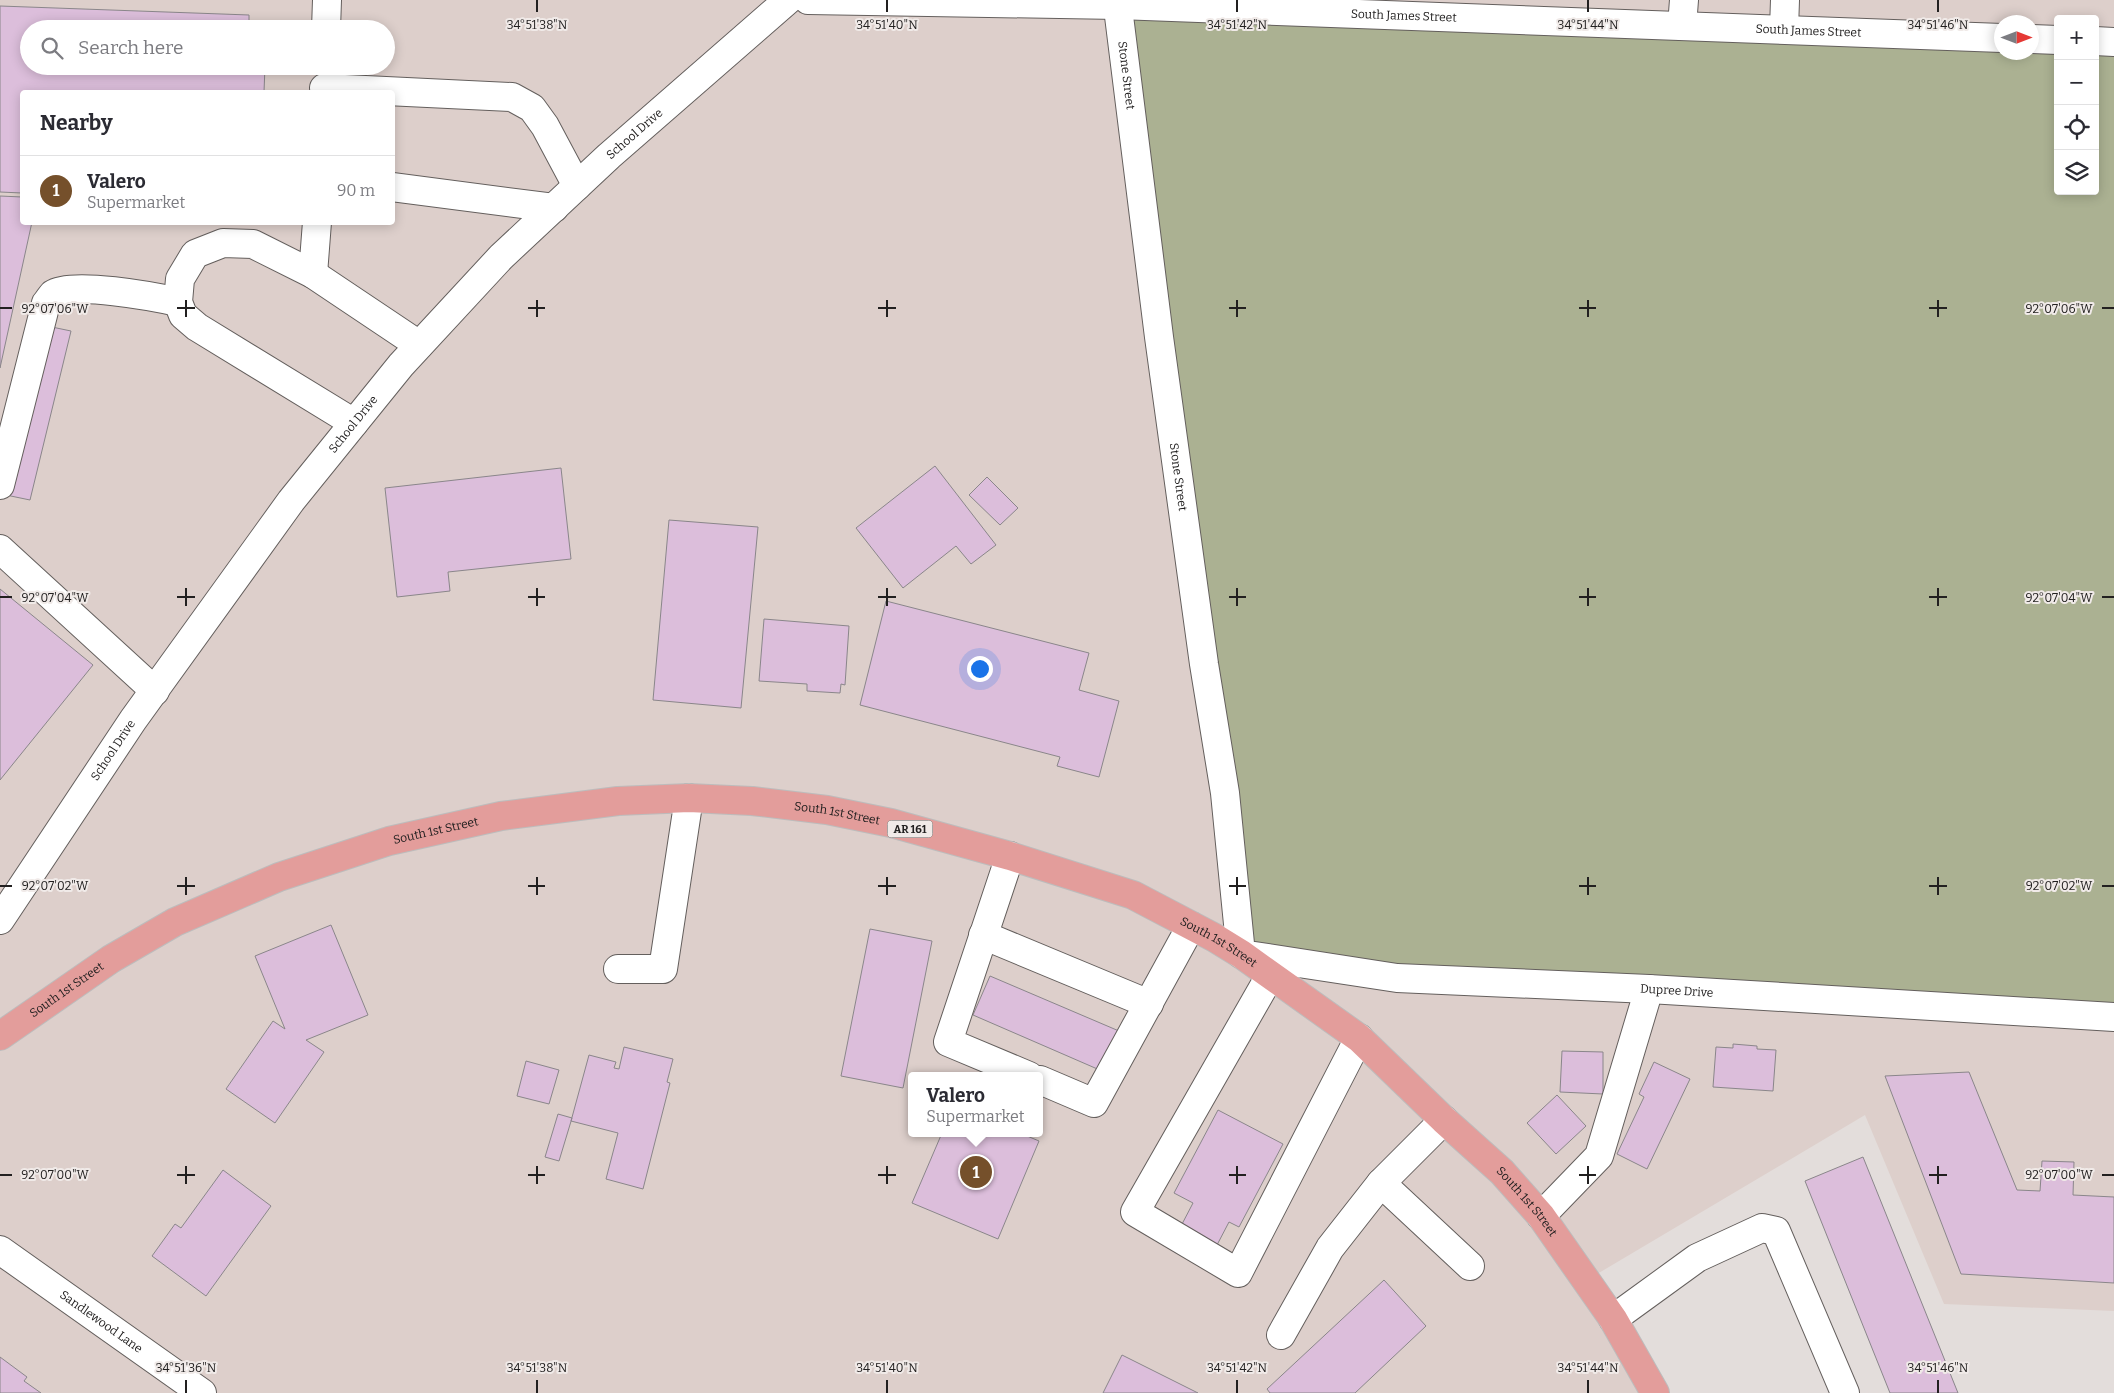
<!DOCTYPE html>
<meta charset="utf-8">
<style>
body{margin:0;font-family:Bitter,serif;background:#f7f7f7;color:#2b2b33}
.controls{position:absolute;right:15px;top:15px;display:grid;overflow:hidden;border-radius:5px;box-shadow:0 2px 12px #0003}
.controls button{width:45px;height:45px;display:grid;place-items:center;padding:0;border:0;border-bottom:1px solid #e1e1e2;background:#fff;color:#2b2b33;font:25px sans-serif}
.compass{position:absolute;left:1994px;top:15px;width:45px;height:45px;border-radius:50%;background:#fff;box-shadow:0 2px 12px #0003;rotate:90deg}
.you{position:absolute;left:979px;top:668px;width:18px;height:18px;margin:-12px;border:4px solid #fff;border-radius:50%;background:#1a73e8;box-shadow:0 0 0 8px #1a73e833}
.badge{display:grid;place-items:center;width:32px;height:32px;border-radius:50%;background:#75502b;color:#fff;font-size:16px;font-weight:700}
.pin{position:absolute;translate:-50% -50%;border:2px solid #fff;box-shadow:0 1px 5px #0006}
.popup{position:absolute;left:908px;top:1072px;width:135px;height:65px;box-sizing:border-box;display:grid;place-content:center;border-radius:5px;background:#fff;filter:drop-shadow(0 1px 4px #0005);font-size:16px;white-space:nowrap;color:#7c7c81}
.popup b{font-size:19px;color:#2b2b33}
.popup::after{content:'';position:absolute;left:50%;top:100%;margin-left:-10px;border:10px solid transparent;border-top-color:#fff}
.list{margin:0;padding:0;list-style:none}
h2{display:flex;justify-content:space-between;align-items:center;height:65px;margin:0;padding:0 20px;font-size:21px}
h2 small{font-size:16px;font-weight:400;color:#7c7c81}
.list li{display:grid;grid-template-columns:32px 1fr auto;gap:15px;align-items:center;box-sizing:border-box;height:70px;padding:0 20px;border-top:1px solid #e1e1e2}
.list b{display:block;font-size:19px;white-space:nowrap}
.list p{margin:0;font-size:16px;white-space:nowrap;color:#7c7c81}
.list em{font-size:16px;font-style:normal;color:#7c7c81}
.icon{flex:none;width:28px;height:28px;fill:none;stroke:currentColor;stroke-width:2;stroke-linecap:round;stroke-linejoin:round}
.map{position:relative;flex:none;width:2114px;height:1393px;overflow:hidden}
.search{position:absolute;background:#fff;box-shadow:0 2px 12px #0003;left:20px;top:20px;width:375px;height:55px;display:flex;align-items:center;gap:12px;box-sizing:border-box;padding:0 18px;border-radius:28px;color:#7c7c81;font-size:19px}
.panel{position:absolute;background:#fff;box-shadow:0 2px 12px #0003;left:20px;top:90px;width:375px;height:135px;border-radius:5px}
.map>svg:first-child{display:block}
.built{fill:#ddcfcb;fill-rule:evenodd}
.green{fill:#abb192}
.building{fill:#dcbedb;stroke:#8a868a}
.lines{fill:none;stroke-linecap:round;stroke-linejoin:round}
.minor-casing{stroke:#645f5d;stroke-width:30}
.major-casing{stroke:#bdbcbc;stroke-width:30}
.minor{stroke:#fff;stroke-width:28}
.major{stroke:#e39d9b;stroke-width:28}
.ticks{fill:none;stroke:#222020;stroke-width:2}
.labels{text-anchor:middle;stroke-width:4;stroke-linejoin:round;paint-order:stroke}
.shield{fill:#f0eae8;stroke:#605d5c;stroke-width:1}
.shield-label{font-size:11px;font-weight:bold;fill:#222020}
.street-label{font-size:12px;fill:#222020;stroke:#f0eae8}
.ticks-label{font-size:12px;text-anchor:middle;fill:#222020;stroke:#f0eae8;stroke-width:4;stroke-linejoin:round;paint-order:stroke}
</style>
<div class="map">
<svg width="2114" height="1393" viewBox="0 0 2114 1393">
<rect width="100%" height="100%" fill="#e3dddb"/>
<path class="built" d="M0 0H2114V42L2095 41V19H2058V40L2032 39V22H2002L2001 38 1784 29 2114 1017V1311L1944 1304 1865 1115 1587 1280 1655 1393H0ZM29 29H386V66H29ZM22 92H392V222H22ZM912 1076H1040V1133H912Z"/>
<path class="green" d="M1118 5 2001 38 2002 52H2032L2058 40V191H2095V41L2114 42V1017L1241 954Z"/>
<path class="building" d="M0 6 249 15V29H29V66H265L264 92H22V193L0 192Z
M0 196 22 197V222H32L0 368Z
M47 326 71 331 30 500 6 495Z
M935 466 996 545 971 564 956 546 903 588 856 528Z
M561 468 571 559 448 572 450 591 397 597 385 488Z
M987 477 1018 508 1000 525 969 495Z
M669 520 758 527 741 708 653 700Z
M0 589 93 665 0 780Z
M886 601 1089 653 1079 690 1119 701 1099 777 1057 766 1060 757 860 705Z
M764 619 849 626 845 685 841 684 840 693 807 691V684L759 681Z
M331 925 368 1015 306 1040 324 1052 275 1123 226 1089 273 1021 285 1029 255 956Z
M870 929 932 941 903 1088 841 1076Z
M990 976 1119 1031 1102 1071 973 1015Z
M1733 1044 1757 1046V1049L1776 1050 1773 1091 1713 1087 1716 1047 1733 1048Z
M624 1047 673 1059 667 1082 670 1083 643 1189 606 1179 618 1133 571 1121 589 1055 616 1062 614 1068 619 1069Z
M1562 1051 1603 1052V1094L1560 1092Z
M526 1061 559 1070 549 1104 517 1096Z
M1654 1062 1690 1079 1647 1169 1617 1154 1644 1097 1639 1094Z
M1969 1072 2017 1190 2040 1191 2042 1161 2074 1162 2073 1195 2114 1197V1283L1961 1274 1885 1076Z
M1557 1095 1586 1126 1556 1154 1527 1123Z
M1218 1110 1283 1144 1239 1227 1229 1222 1217 1245 1181 1226 1193 1203 1174 1193Z
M558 1114 572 1118 559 1161 545 1157Z
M942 1133H1020L1039 1141 998 1239 912 1203Z
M1863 1157 1958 1393H1890L1805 1181Z
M223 1170 271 1206 206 1296 152 1256 175 1224 181 1228Z
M1384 1280 1426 1326 1355 1393H1270L1267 1389Z
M1122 1355 1198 1393H1103Z
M0 1357 27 1377 24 1381 41 1393H0Z"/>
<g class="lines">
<g class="minor-casing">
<g id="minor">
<path id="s1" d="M808 0 1118 5 2002 38"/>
<path id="s2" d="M1117 0 1159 337 1204 664 1225 793 1241 954 1397 978 1649 989 2114 1017"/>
<path d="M1682 26 1684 0"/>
<path d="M326 29 327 0"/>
<path d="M1784 29 1785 0"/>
<path d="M2032 39 2058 40"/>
<path d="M2095 41 2114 42"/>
<path d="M324 88 512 97 532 108 545 126 577 186"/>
<path d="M392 187 554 208"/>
<path d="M313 274 317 222"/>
<path d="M354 423 197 327 183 315 178 302 180 279 195 254 223 243 253 244 313 274 419 345"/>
<path d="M0 485 46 303C48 301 51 296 53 294 71 281 156 297 178 302"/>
<path d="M0 549 155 691"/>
<path d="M1010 856 948 1042 1029 1076"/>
<path id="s3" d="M0 920 133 720 291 501 401 365 501 257 609 156 788 0"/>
<path d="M983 935 1149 1004"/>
<path d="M618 969H663L689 798"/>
<path d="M1271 974 1135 1212 1238 1273 1359 1038"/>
<path d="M1040 1080 1094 1103 1191 926"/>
<path d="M1444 1120 1381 1183 1470 1266"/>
<path d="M1541 1216 1599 1156 1649 989"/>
<path id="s4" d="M0 1250 202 1393"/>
<path d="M1613 1319 1697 1258 1762 1228 1776 1231 1845 1393"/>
<path d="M1281 1335 1330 1248 1381 1183"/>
</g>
</g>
<g class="major-casing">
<g id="major">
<path id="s5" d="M0 1036 111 959 175 922 279 877 389 841 501 816 618 801 689 798 752 801 827 810 891 823 1010 856 1133 895 1215 938 1241 954 1359 1038 1444 1120 1502 1172 1541 1216 1613 1319 1655 1393"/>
</g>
</g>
<use href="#minor" class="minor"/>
<use href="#major" class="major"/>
</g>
<path class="ticks" d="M537 0V12M887 0V12M1237 0V12M1588 0V12M1938 0V12M186 300V317M537 300V317M887 300V317M1237 300V317M1588 300V317M1938 300V317M0 308H12M177 308H195M528 308H545M878 308H896M1229 308H1246M1579 308H1596M1929 308H1947M2102 308H2114M186 588V606M537 588V606M887 588V606M1237 588V606M1588 588V606M1938 588V606M0 597H12M177 597H195M528 597H545M878 597H896M1229 597H1246M1579 597H1596M1929 597H1947M2102 597H2114M186 877V895M537 877V895M887 877V895M1237 877V895M1588 877V895M1938 877V895M0 886H12M177 886H195M528 886H545M878 886H896M1229 886H1246M1579 886H1596M1929 886H1947M2102 886H2114M186 1166V1184M537 1166V1184M887 1166V1184M1237 1166V1184M1588 1166V1184M1938 1166V1184M0 1175H12M177 1175H195M528 1175H545M878 1175H896M1229 1175H1246M1579 1175H1596M1929 1175H1947M2102 1175H2114M186 1380V1393M537 1380V1393M887 1380V1393M1237 1380V1393M1588 1380V1393M1938 1380V1393"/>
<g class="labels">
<rect class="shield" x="887.5" y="820.5" width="45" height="17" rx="4"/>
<g class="shield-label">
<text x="910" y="833">AR 161</text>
</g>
<g class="street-label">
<text dy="4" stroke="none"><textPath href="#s1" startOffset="596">South James Street</textPath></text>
<text dy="4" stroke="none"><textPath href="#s1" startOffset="1001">South James Street</textPath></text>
<text dy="4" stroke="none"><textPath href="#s2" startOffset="76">Stone Street</textPath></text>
<text dy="4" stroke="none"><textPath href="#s3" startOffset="1014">School Drive</textPath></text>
<text dy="4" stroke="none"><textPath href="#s3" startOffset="609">School Drive</textPath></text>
<text dy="4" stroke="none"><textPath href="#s2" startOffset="481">Stone Street</textPath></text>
<text dy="4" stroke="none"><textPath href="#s3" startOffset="204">School Drive</textPath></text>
<text dy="4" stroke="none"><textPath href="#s5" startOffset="891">South 1st Street</textPath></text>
<text dy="4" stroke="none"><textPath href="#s5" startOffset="486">South 1st Street</textPath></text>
<text dy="4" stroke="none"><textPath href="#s5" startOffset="1296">South 1st Street</textPath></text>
<text dy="4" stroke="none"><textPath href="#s5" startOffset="81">South 1st Street</textPath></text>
<text dy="4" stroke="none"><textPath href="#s2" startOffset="1400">Dupree Drive</textPath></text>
<text dy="4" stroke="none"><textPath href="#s5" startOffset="1701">South 1st Street</textPath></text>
<text dy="4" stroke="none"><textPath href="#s4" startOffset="124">Sandlewood Lane</textPath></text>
</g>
</g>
<g class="ticks-label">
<text x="537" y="29">34°51'38"N</text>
<text x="887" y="29">34°51'40"N</text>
<text x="1237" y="29">34°51'42"N</text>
<text x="1588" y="29">34°51'44"N</text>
<text x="1938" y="29">34°51'46"N</text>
<text x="2059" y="313">92°07'06"W</text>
<text x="55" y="313">92°07'06"W</text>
<text x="2059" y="602">92°07'04"W</text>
<text x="55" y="602">92°07'04"W</text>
<text x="2059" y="890">92°07'02"W</text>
<text x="55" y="890">92°07'02"W</text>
<text x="55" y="1179">92°07'00"W</text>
<text x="2059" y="1179">92°07'00"W</text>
<text x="186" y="1372">34°51'36"N</text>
<text x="537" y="1372">34°51'38"N</text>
<text x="887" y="1372">34°51'40"N</text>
<text x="1237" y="1372">34°51'42"N</text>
<text x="1588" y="1372">34°51'44"N</text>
<text x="1938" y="1372">34°51'46"N</text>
</g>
</svg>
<div class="controls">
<button>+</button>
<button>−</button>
<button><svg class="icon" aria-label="locate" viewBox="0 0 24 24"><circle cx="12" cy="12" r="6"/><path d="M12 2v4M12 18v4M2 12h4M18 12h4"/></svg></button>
<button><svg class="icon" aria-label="layers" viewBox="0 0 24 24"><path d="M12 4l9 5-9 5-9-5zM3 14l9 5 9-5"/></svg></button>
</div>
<svg class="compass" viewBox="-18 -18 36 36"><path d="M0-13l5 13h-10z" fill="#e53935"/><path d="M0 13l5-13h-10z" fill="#7c7c81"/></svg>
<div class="you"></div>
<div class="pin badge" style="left:976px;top:1172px">1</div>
<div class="popup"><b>Valero</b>Supermarket</div>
<div class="search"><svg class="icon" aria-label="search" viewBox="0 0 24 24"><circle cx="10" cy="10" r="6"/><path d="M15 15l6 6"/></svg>Search here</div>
<section class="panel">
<h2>Nearby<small></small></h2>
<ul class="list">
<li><span class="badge">1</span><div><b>Valero</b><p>Supermarket</p></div><em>90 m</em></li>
</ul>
</section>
</div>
